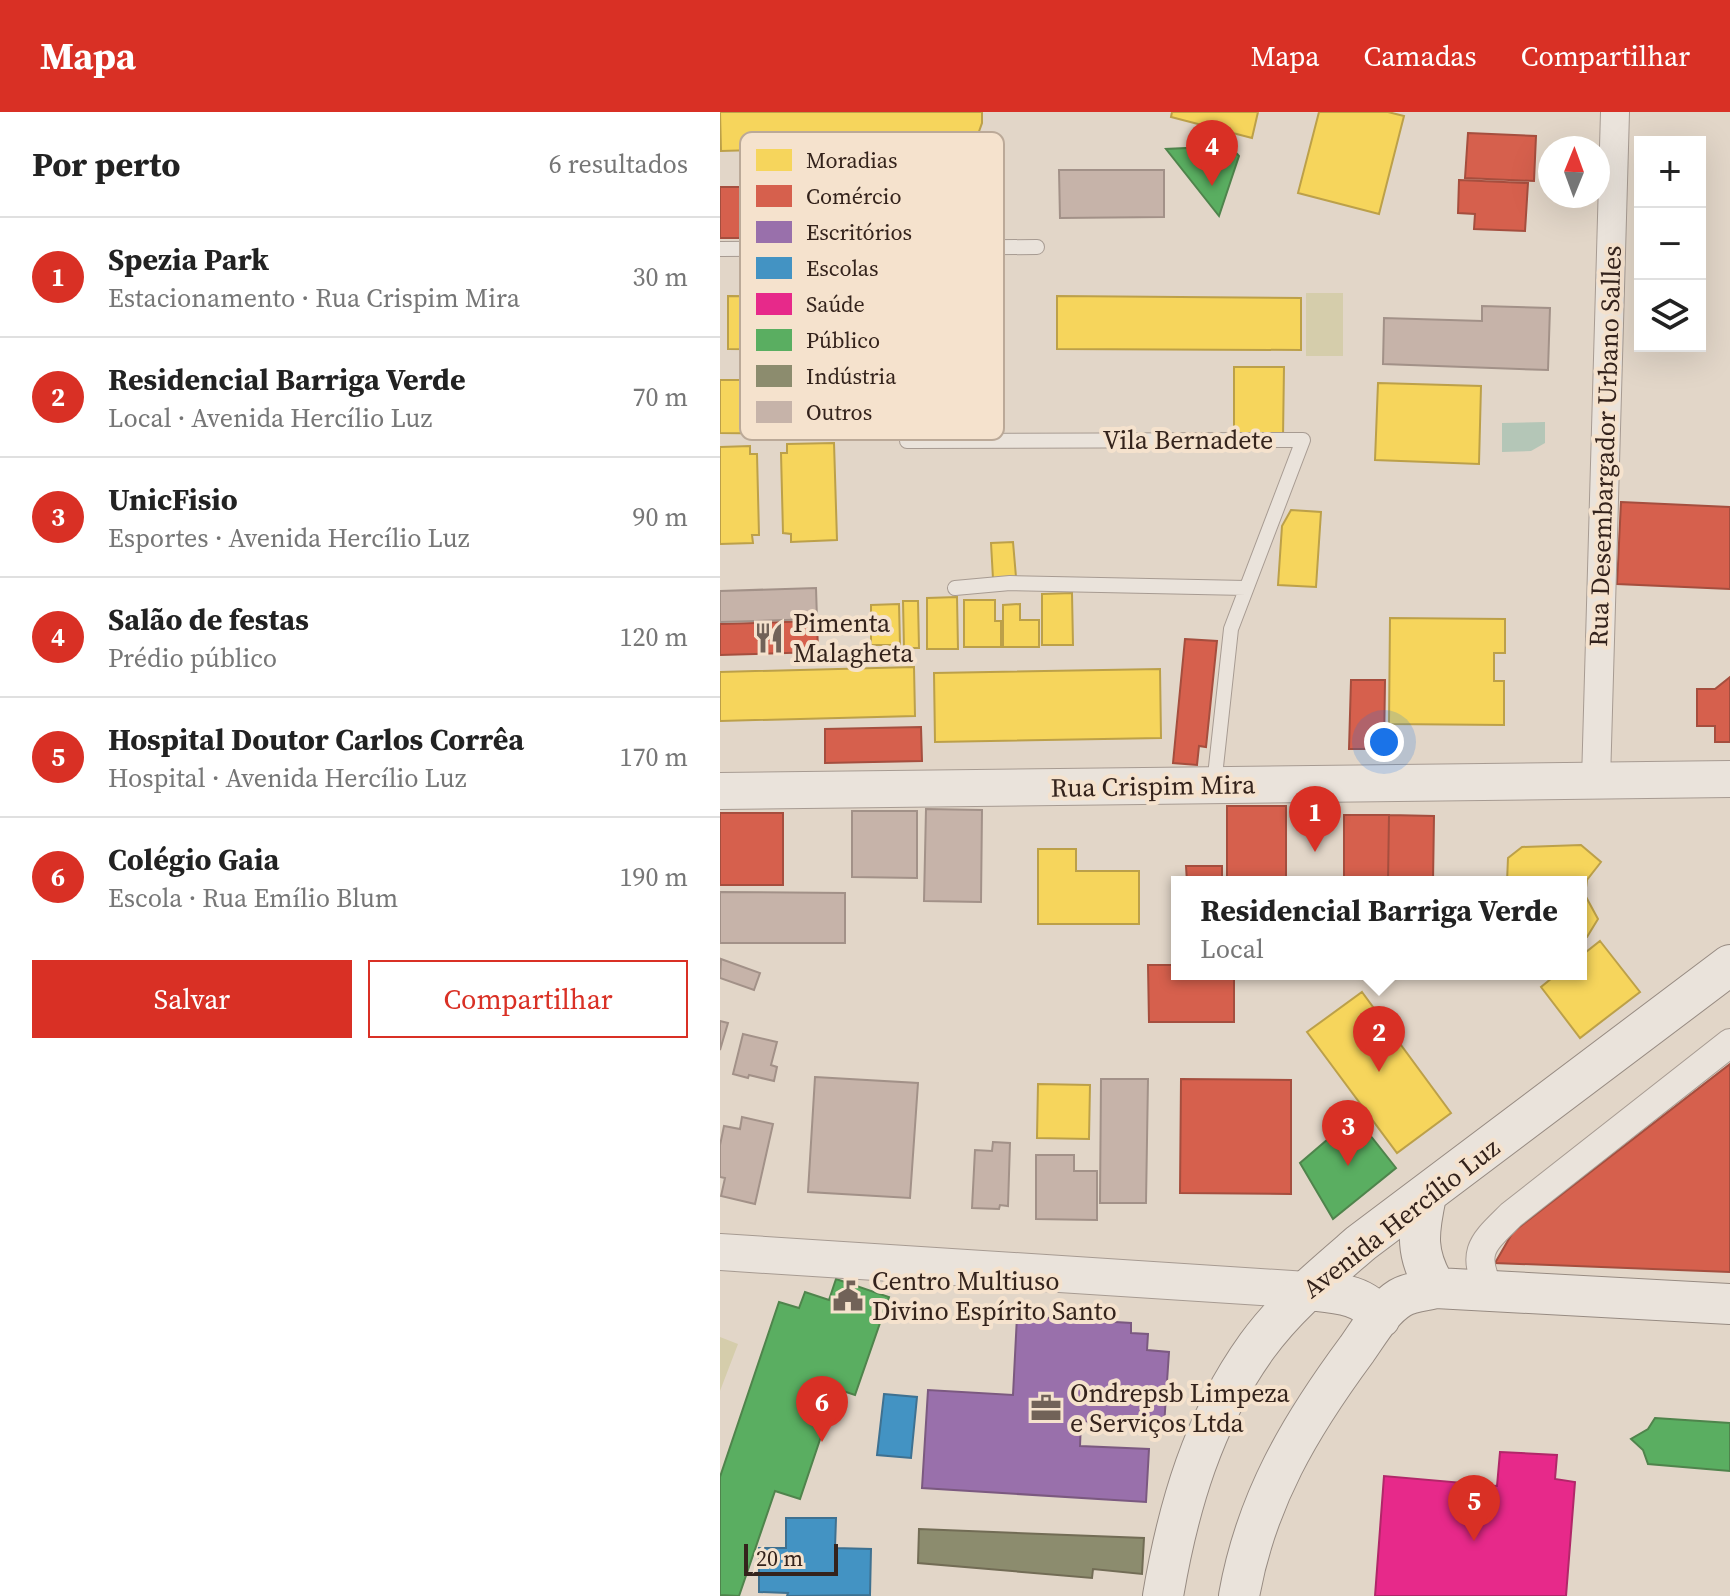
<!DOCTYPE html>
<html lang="pt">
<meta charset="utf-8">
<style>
body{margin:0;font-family:"Source Serif 4",serif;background:#f6f6f6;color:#222}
.controls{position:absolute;right:24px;top:24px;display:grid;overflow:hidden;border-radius:0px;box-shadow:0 8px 32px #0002}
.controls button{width:72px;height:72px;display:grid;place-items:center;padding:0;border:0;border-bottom:2px solid #e0e0e0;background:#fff;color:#222;font:40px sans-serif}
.compass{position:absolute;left:818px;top:24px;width:72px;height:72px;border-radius:50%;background:#fff;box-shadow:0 8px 32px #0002;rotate:1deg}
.scale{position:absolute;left:24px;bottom:20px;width:94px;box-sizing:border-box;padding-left:8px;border:4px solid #34231c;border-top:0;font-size:22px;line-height:28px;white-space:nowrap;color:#34231c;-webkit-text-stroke:6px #f5e2cd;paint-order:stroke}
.you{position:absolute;left:664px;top:630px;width:28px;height:28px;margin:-20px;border:6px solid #fff;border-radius:50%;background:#1a73e8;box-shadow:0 0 0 12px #1a73e833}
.badge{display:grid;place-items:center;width:52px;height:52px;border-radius:50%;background:#d93025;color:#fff;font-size:26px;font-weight:700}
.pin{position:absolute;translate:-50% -66px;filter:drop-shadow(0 2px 4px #0008)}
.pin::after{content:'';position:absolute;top:42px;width:28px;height:24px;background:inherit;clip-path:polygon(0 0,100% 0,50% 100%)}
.popup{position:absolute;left:451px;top:764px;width:416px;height:104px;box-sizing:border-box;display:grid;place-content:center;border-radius:0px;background:#fff;filter:drop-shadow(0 2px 6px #0005);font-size:26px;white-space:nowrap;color:#767676}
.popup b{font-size:30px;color:#222}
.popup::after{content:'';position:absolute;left:50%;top:100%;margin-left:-16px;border:16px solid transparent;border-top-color:#fff}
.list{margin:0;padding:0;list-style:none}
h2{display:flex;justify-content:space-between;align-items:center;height:104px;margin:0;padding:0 32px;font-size:34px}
h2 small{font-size:26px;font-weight:400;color:#767676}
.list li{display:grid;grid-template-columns:52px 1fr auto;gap:24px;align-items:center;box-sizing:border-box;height:120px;padding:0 32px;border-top:2px solid #e0e0e0}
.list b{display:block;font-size:30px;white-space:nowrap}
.list p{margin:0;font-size:26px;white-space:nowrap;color:#767676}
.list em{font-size:26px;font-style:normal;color:#767676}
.actions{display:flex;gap:16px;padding:24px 32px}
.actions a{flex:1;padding:18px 0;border:2px solid #d93025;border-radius:0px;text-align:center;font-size:28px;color:#d93025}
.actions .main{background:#d93025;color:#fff}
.icon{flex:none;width:44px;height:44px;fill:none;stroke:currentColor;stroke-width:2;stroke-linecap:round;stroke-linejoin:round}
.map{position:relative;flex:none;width:1010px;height:1484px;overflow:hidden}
header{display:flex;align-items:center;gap:48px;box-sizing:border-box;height:112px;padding:0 40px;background:#d93025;color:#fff}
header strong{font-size:38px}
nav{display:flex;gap:44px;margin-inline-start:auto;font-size:28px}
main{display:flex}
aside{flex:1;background:#fff}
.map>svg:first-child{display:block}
.green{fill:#d5cdab}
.water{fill:#b4c6b7}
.homes{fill:#f6d55c;stroke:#bca049;stroke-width:2}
.shops{fill:#d6604d;stroke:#a54e3e;stroke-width:2}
.offices{fill:#9970ab;stroke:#7b5980;stroke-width:2}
.schools{fill:#4393c3;stroke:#3e7191;stroke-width:2}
.health{fill:#e7298a;stroke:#b12769;stroke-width:2}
.public{fill:#5aae61;stroke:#4f844c;stroke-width:2}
.industry{fill:#8c8c6e;stroke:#726c55;stroke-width:2}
.building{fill:#c6b3a9;stroke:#a29188;stroke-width:2}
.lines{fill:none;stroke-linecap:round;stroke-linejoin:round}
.service-casing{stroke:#a79b92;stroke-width:16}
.minor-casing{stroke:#a79b92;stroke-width:30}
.tertiary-casing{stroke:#a79b92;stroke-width:38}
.secondary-casing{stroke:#978b82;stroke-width:42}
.service{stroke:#eae3db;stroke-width:14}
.minor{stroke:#eae3db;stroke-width:28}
.tertiary{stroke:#eae3db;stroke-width:36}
.secondary{stroke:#eae3db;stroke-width:40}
.labels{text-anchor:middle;stroke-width:8;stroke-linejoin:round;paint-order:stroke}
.street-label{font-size:26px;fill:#34231c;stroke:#f5e2cd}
.poi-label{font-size:26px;fill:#34231c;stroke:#f5e2cd;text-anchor:start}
.key{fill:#f5e2cd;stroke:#bba998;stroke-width:2}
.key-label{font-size:22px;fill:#34231c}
</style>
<header>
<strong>Mapa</strong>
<nav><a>Mapa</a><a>Camadas</a><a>Compartilhar</a></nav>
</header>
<main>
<aside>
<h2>Por perto<small>6 resultados</small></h2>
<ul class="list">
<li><span class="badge">1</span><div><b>Spezia Park</b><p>Estacionamento · Rua Crispim Mira</p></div><em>30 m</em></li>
<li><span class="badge">2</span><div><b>Residencial Barriga Verde</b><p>Local · Avenida Hercílio Luz</p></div><em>70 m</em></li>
<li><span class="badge">3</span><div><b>UnicFisio</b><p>Esportes · Avenida Hercílio Luz</p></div><em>90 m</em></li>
<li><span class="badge">4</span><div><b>Salão de festas</b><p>Prédio público</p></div><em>120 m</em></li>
<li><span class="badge">5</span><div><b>Hospital Doutor Carlos Corrêa</b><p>Hospital · Avenida Hercílio Luz</p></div><em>170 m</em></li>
<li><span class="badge">6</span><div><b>Colégio Gaia</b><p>Escola · Rua Emílio Blum</p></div><em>190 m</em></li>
</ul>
<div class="actions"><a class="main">Salvar</a><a>Compartilhar</a></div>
</aside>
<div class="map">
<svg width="1010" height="1484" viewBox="0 0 1010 1484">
<rect width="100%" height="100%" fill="#e2d6c8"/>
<path class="green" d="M586 181H623V244H586Z
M0 1225 18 1232 0 1279Z"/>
<path class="water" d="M825 310V331L811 339 782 340V311Z"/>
<path class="homes" d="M0 0H262V11L257 25 208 27 209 45 69 50 68 37 1 39Z
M452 0H538L532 26 451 5Z
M599 0H668L684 4 659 102 578 81Z
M181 60 216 61 215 120 180 119Z
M8 184 252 186 251 238 8 237Z
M337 184 581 186V238L337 237Z
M514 255H564L563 325 514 324Z
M0 268H112V322L0 321Z
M658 271 761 274 759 352 655 348Z
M114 331 117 428 71 430V422L63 421 61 341H67V332Z
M30 334V342H37L39 423H32L33 431 0 432V335Z
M571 398 601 400 596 475 558 473 562 414Z
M293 430 296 465 273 467 271 431Z
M352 481 353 533H322V482Z
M237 485 238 537H207V486Z
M244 488H275V509H281V535H244Z
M183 489H198L199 536H184Z
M179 492 180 533H151V493Z
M300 492V508H319V535H283V493Z
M670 506 785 507V541H774V569H784V613L669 612Z
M194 555 195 604 0 609V560Z
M440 557 441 626 215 630 214 561Z
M861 733 881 750 867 768 865 783 878 807 867 825H861V770H787L788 746 802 735Z
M318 737H356V759H419V812H318Z
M880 829 920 880 860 926 821 875 837 862H861V844Z
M642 880 731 1001 677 1041 587 920Z
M318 972 370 973 369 1027 317 1026Z"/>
<path class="shops" d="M748 21 816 24 814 69 745 66Z
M739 68 808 71 805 119 754 117 755 102 738 101Z
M0 75H80V126H0Z
M901 390 1010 395V477L897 472Z
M97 509 98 540 0 543V512Z
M465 527 497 529 486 635 479 634 477 653 453 651Z
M1010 565V630H995V614H977V577H995Z
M631 568H665L664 637H629Z
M201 615 202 649 105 651V617Z
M507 694H566V770H507Z
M0 701H63V773H0Z
M624 703H669L668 770H624Z
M669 703 714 704 713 770H668Z
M466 754H502V770H467Z
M428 853H457V862H543L544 866H514V910H429Z
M1010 952V1160L775 1151 793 1120Z
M461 967 571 968V1082L460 1081Z"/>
<path class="offices" d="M297 1204 411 1211V1221L428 1222 427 1238 449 1240 444 1314 361 1309 360 1334 429 1337 426 1390 202 1376 208 1278 293 1283Z"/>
<path class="schools" d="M164 1282 197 1285 191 1346 157 1343Z
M66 1406H116L115 1436 151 1437 150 1483 67 1484 68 1481 39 1480V1436H66Z"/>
<path class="health" d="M780 1340 837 1343 835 1367 855 1370 846 1484H655L664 1364 777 1374Z"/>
<path class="public" d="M510 34 519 44 499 104 446 37Z
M635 1004 676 1056 613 1107 580 1051Z
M116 1167 169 1185 135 1283 117 1277 80 1387 55 1379 19 1484 0 1483V1365L59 1190 79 1196 85 1180 109 1188Z
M935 1306 1010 1311V1359L928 1352 923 1338 911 1327 928 1317Z"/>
<path class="industry" d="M199 1417 424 1426 422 1462 373 1457 372 1466 198 1451Z"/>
<path class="building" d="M339 58H444V105L340 106Z
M762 194 830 196 828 258 663 252 664 206 762 209Z
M96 476 97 507 0 510V479Z
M206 697 262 698 261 790 204 789Z
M132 699H197V766L132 765Z
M0 780 125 781V831H0Z
M1 847 40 861 34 878 0 866Z
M0 909 8 911 0 938Z
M23 922 57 930 51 953 57 955 54 969 29 963 28 966 13 962Z
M95 965 198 971 190 1086 88 1080Z
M381 967H428L426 1091H380Z
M22 1005 53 1012 35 1092 1 1084 5 1066 0 1065V1033L4 1014 20 1017Z
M273 1030 290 1031 288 1094 280 1093 279 1097 252 1096 255 1038 272 1039Z
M316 1043H354V1059H377V1108L316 1107Z"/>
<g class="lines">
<g class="service-casing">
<path id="service" d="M0 137 317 135
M187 329 583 328 511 517 494 673
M235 476 290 471 526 476"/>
</g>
<g class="minor-casing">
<path id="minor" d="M876 669 895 0
M770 1179C750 1139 763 1131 791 1103L1010 931"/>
</g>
<g class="tertiary-casing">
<path id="tertiary" d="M0 679 1010 667
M0 1140 587 1178"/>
</g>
<g class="secondary-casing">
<path id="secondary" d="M706 1084C698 1121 695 1142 716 1176
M587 1178C613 1181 644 1181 660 1206
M443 1484C458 1395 483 1309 537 1234 566 1194 604 1163 641 1131L1010 853
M519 1484C536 1388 580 1314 637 1237 649 1220 662 1197 680 1186 690 1180 705 1179 716 1176L1010 1192"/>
</g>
<use href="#service" class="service"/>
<use href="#minor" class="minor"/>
<use href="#tertiary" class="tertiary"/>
<use href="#secondary" class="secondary"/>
</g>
<defs>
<g id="restaurant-bare" transform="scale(2.4)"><path d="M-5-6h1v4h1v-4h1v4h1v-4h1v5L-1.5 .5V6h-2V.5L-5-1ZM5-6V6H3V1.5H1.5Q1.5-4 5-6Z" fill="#716258" stroke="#f5e2cd" stroke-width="2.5" paint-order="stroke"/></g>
<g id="civic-bare" transform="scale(2.4)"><path d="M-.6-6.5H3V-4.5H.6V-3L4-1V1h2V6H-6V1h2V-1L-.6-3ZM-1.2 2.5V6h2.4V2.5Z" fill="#716258" stroke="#f5e2cd" stroke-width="2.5" paint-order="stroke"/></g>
<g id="office-bare" transform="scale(2.4)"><path d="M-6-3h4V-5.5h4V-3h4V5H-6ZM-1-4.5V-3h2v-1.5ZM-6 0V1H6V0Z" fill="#716258" stroke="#f5e2cd" stroke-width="2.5" paint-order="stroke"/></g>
</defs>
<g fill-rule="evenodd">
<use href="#restaurant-bare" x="49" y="526"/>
<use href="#civic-bare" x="128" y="1184"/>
<use href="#office-bare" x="326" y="1296"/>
</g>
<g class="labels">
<g class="street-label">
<text x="468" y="337">Vila Bernadete</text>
<text transform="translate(885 334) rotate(-88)" y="9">Rua Desembargador Urbano Salles</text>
<text transform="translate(433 674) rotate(-1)" y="9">Rua Crispim Mira</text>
<text transform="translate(681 1106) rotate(-38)" y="9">Avenida Hercílio Luz</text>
</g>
<g class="poi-label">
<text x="73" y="520">Pimenta<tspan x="73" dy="30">Malagheta</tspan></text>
<text x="152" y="1178">Centro Multiuso<tspan x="152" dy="30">Divino Espírito Santo</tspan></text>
<text x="350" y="1290">Ondrepsb Limpeza<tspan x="350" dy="30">e Serviços Ltda</tspan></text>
</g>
</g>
<rect x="20" y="20" width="264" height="308" rx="12" class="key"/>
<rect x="36" y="37" width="36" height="22" fill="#f6d55c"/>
<rect x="36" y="73" width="36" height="22" fill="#d6604d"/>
<rect x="36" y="109" width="36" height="22" fill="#9970ab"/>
<rect x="36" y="145" width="36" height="22" fill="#4393c3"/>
<rect x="36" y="181" width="36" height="22" fill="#e7298a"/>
<rect x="36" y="217" width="36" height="22" fill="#5aae61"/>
<rect x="36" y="253" width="36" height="22" fill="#8c8c6e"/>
<rect x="36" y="289" width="36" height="22" fill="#c6b3a9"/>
<g class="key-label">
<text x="86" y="56">Moradias</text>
<text x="86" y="92">Comércio</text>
<text x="86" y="128">Escritórios</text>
<text x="86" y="164">Escolas</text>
<text x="86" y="200">Saúde</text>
<text x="86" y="236">Público</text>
<text x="86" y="272">Indústria</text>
<text x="86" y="308">Outros</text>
</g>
</svg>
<div class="controls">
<button>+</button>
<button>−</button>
<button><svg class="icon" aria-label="layers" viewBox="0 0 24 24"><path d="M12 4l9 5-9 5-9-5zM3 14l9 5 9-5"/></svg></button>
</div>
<svg class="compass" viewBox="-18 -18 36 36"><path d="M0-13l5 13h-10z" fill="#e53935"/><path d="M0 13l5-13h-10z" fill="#767676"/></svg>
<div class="scale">20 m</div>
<div class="you"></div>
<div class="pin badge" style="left:595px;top:740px">1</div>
<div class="pin badge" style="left:659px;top:960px">2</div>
<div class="popup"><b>Residencial Barriga Verde</b>Local</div>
<div class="pin badge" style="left:628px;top:1054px">3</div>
<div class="pin badge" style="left:492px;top:74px">4</div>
<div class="pin badge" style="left:754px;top:1429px">5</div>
<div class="pin badge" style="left:102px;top:1330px">6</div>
</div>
</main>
